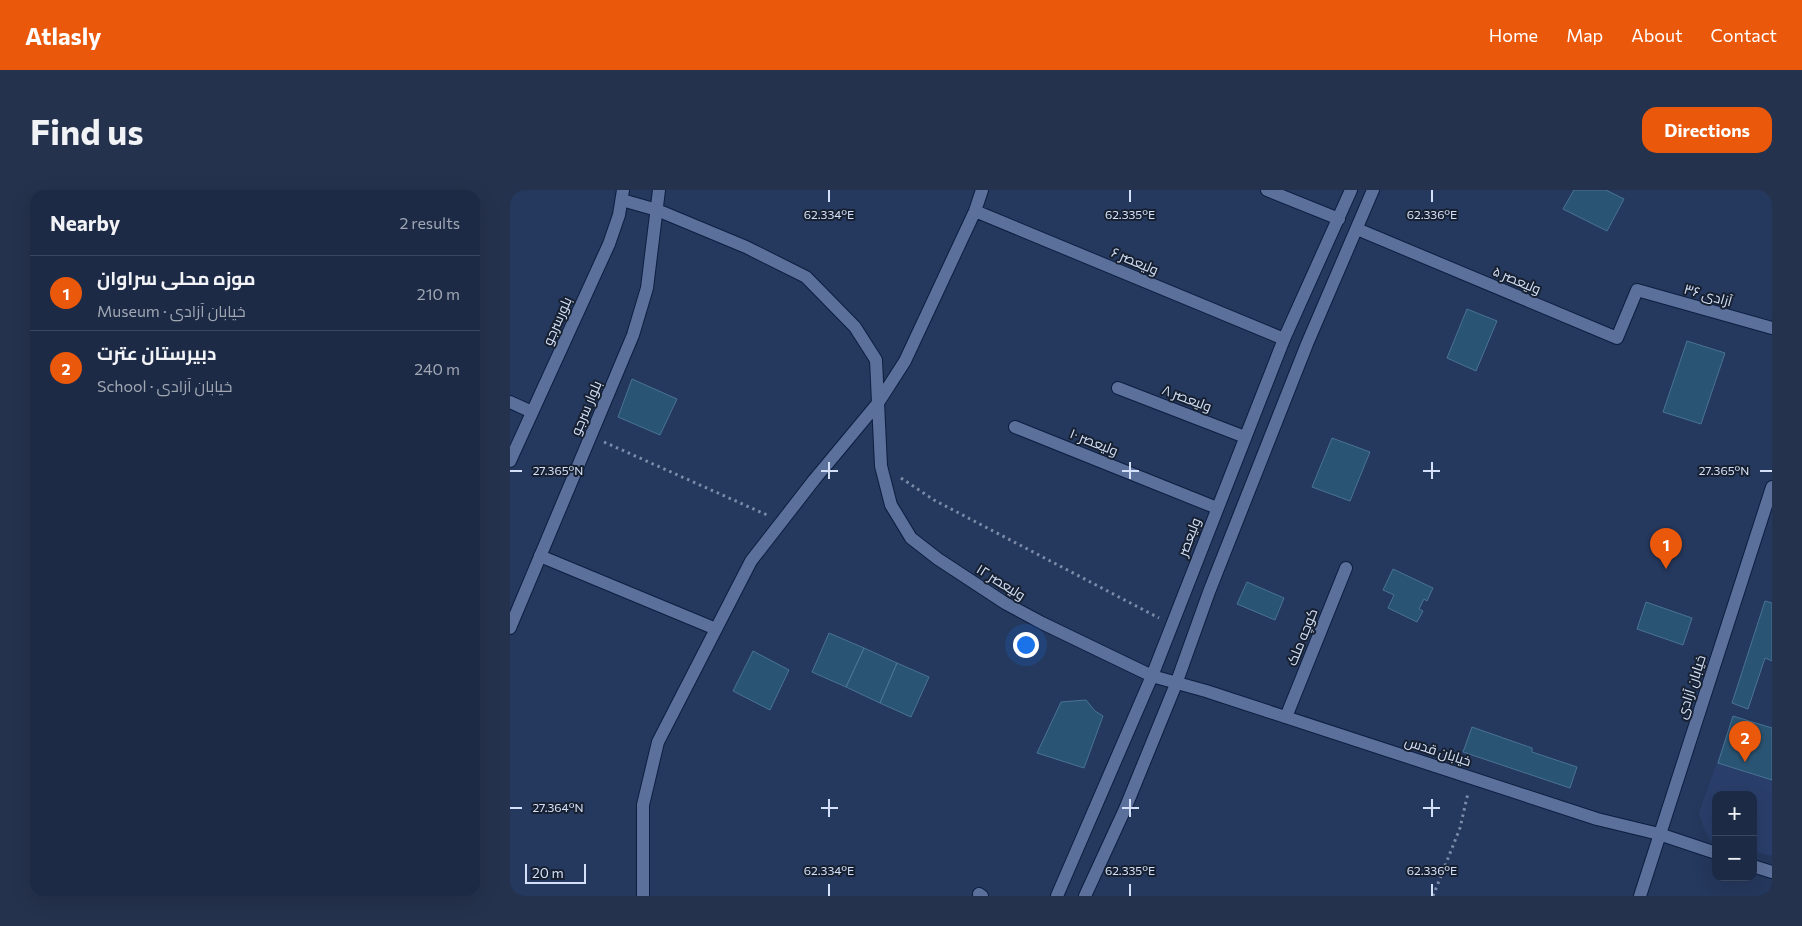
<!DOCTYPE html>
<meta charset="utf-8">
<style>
body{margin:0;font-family:Commissioner,Cairo,sans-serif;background:#25324d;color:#f1f3f6}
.controls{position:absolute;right:15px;bottom:15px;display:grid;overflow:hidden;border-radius:10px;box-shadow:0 5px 20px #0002}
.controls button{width:45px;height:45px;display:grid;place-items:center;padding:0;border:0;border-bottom:1px solid #3a465f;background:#1c2a46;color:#f1f3f6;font:25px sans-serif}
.scale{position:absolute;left:15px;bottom:12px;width:61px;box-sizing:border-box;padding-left:5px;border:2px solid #d3e0f7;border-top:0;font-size:14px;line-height:18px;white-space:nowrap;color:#d3e0f7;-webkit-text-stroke:4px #172031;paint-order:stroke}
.you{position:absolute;left:515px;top:454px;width:18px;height:18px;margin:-12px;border:4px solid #fff;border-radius:50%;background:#1a73e8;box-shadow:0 0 0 8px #1a73e833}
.badge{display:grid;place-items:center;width:32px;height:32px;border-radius:50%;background:#ea580c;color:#fff;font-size:16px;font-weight:700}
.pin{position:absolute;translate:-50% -41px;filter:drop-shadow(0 1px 2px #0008)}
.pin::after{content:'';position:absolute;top:26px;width:18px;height:15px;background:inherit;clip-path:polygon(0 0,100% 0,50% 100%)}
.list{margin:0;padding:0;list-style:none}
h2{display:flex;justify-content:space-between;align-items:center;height:65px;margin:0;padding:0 20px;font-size:21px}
h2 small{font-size:16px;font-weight:400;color:#a0a7b3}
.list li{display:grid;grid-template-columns:32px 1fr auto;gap:15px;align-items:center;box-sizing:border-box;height:75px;padding:0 20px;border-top:1px solid #3a465f}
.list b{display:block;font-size:19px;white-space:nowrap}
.list p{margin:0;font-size:16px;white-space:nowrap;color:#a0a7b3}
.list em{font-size:16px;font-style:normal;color:#a0a7b3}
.map{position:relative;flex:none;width:1262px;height:706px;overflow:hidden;border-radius:15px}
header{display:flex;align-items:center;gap:30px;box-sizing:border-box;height:70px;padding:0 25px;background:#ea580c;color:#fff}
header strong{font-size:24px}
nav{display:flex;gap:28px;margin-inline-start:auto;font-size:18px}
.intro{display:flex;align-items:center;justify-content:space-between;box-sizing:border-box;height:120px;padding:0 30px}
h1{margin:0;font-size:35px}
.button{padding:12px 22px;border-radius:15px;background:#ea580c;color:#fff;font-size:18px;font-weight:700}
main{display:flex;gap:30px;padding:0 30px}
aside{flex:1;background:#1c2a46;border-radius:15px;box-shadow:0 5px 20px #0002}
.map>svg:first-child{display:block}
.built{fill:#293e6a}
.building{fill:#2a5473;stroke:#497394}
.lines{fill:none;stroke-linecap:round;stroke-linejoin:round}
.minor-casing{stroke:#0d1e41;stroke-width:14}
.tertiary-casing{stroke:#0d1e41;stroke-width:14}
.secondary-casing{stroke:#0d1e41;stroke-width:14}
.path{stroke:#7b8ba9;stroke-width:3;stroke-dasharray:2.5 4;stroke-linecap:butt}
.minor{stroke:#5b709a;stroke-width:12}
.tertiary{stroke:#5b709a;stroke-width:12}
.secondary{stroke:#5b709a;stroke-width:12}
.ticks{fill:none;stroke:#d3e0f7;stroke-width:2}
.labels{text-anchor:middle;stroke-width:4;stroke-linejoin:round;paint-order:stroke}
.street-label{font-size:14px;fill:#d3e0f7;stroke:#172031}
.ticks-label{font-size:12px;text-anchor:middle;fill:#d3e0f7;stroke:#172031;stroke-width:4;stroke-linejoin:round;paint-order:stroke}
</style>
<header>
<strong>Atlasly</strong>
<nav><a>Home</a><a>Map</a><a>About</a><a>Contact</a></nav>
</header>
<div class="intro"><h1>Find us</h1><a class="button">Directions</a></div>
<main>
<aside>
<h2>Nearby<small>2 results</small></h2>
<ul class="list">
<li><span class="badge">1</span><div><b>موزه محلی سراوان</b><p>Museum · خیابان آزادی</p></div><em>210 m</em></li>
<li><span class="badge">2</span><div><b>دبیرستان عترت</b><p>School · خیابان آزادی</p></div><em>240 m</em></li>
</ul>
</aside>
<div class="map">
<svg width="1262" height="706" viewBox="0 0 1262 706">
<rect width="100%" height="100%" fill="#25385d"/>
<path class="built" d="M1223 526 1262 538V666L1243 661V605H1206V652L1201 651 1194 638 1189 623Z"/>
<path class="building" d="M1064 0H1096L1114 9 1097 41 1053 19Z
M957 119 987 131 966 181 937 168Z
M1177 151 1215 163 1191 234 1153 222Z
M122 189 167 209 150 245 108 227Z
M822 248 860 262 840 311 802 297Z
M883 379 923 398 917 411 914 409 909 419 913 421 907 432 878 418 884 405 873 400Z
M737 392 774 408 765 430 727 414Z
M1255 411 1262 413V471L1255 468 1238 519 1222 513Z
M1136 412 1182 428 1173 455 1127 439Z
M319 443 354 458 336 497 302 482Z
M354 458 387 473 370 513 336 497Z
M243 461 279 480 260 520 223 501Z
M387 473 419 487 401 527 370 513Z
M576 510 585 521 593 526 574 578 527 563 551 512Z
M1223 526 1262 538V590L1208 573Z
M962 537 1022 558V562L1067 577 1060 598 953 562Z"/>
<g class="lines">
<g class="minor-casing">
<path id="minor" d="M757 0 829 29
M147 20 236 57 296 87 345 137 366 170 371 276 381 315 401 348 428 369 495 413 532 433 642 486
M465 21 774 149
M847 39 1107 148 1127 100 1262 138
M608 198 735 247
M0 212 22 222
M505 237 707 318
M30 366 206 439
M776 527 836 378
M469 704 472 706
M133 706V615L148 552 241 371 304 290 368 213 395 171 465 21 472 0"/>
</g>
<g class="tertiary-casing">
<path id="tertiary" d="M112 10 147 20
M0 271 99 54 109 25 113 0
M0 438 123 145 137 98 149 0"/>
</g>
<g class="secondary-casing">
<path id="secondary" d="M642 486 696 501 1087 629 1149 644 1206 663
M1243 676 1262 682
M547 706 642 486 774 149 841 0
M575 706 615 619 666 494 699 402 797 154 863 0
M1130 706 1262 297"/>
</g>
<path class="path" d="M94 252 257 325
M391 288 424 310 649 428
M923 706 950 638 958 603"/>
<use href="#minor" class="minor"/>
<use href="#tertiary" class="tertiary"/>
<use href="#secondary" class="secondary"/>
</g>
<path class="ticks" d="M319 0V12M620 0V12M922 0V12M319 272V289M620 272V289M922 272V289M0 281H12M311 281H328M612 281H629M913 281H930M1250 281H1262M319 609V627M620 609V627M922 609V627M0 618H12M311 618H328M612 618H629M913 618H930M319 694V706M620 694V706M922 694V706"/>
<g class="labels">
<g class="street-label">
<text transform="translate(625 71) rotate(23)" y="5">ولیعصر ۶</text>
<text transform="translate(1007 90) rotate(23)" y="5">ولیعصر ۵</text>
<text transform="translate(1198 105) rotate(16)" y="5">آزادی ۳۶</text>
<text transform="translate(47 131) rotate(-66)" y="5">بلورسرجو</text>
<text transform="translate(677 208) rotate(21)" y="5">ولیعصر ۸</text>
<text transform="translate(76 218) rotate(-67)" y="5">بلوار سرجو</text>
<text transform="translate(584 252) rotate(22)" y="5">ولیعصر ۱۰</text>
<text transform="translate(679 347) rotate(-69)" y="5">ولیعصر</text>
<text transform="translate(491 392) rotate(32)" y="5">ولیعصر ۱۲</text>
<text transform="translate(792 447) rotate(-68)" y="5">کوچه ملک</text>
<text transform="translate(1181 497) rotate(-72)" y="5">خیابان آزادی</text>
<text transform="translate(928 561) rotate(18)" y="5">خیابان قدس</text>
</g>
</g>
<g class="ticks-label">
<text x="319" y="29">62.334°E</text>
<text x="620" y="29">62.335°E</text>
<text x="922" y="29">62.336°E</text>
<text x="48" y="285">27.365°N</text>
<text x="1214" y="285">27.365°N</text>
<text x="48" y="622">27.364°N</text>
<text x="319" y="685">62.334°E</text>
<text x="620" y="685">62.335°E</text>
<text x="922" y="685">62.336°E</text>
</g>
</svg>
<div class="controls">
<button>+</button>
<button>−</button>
</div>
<div class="scale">20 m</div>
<div class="you"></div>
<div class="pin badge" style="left:1156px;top:379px">1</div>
<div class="pin badge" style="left:1235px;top:572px">2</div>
</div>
</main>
